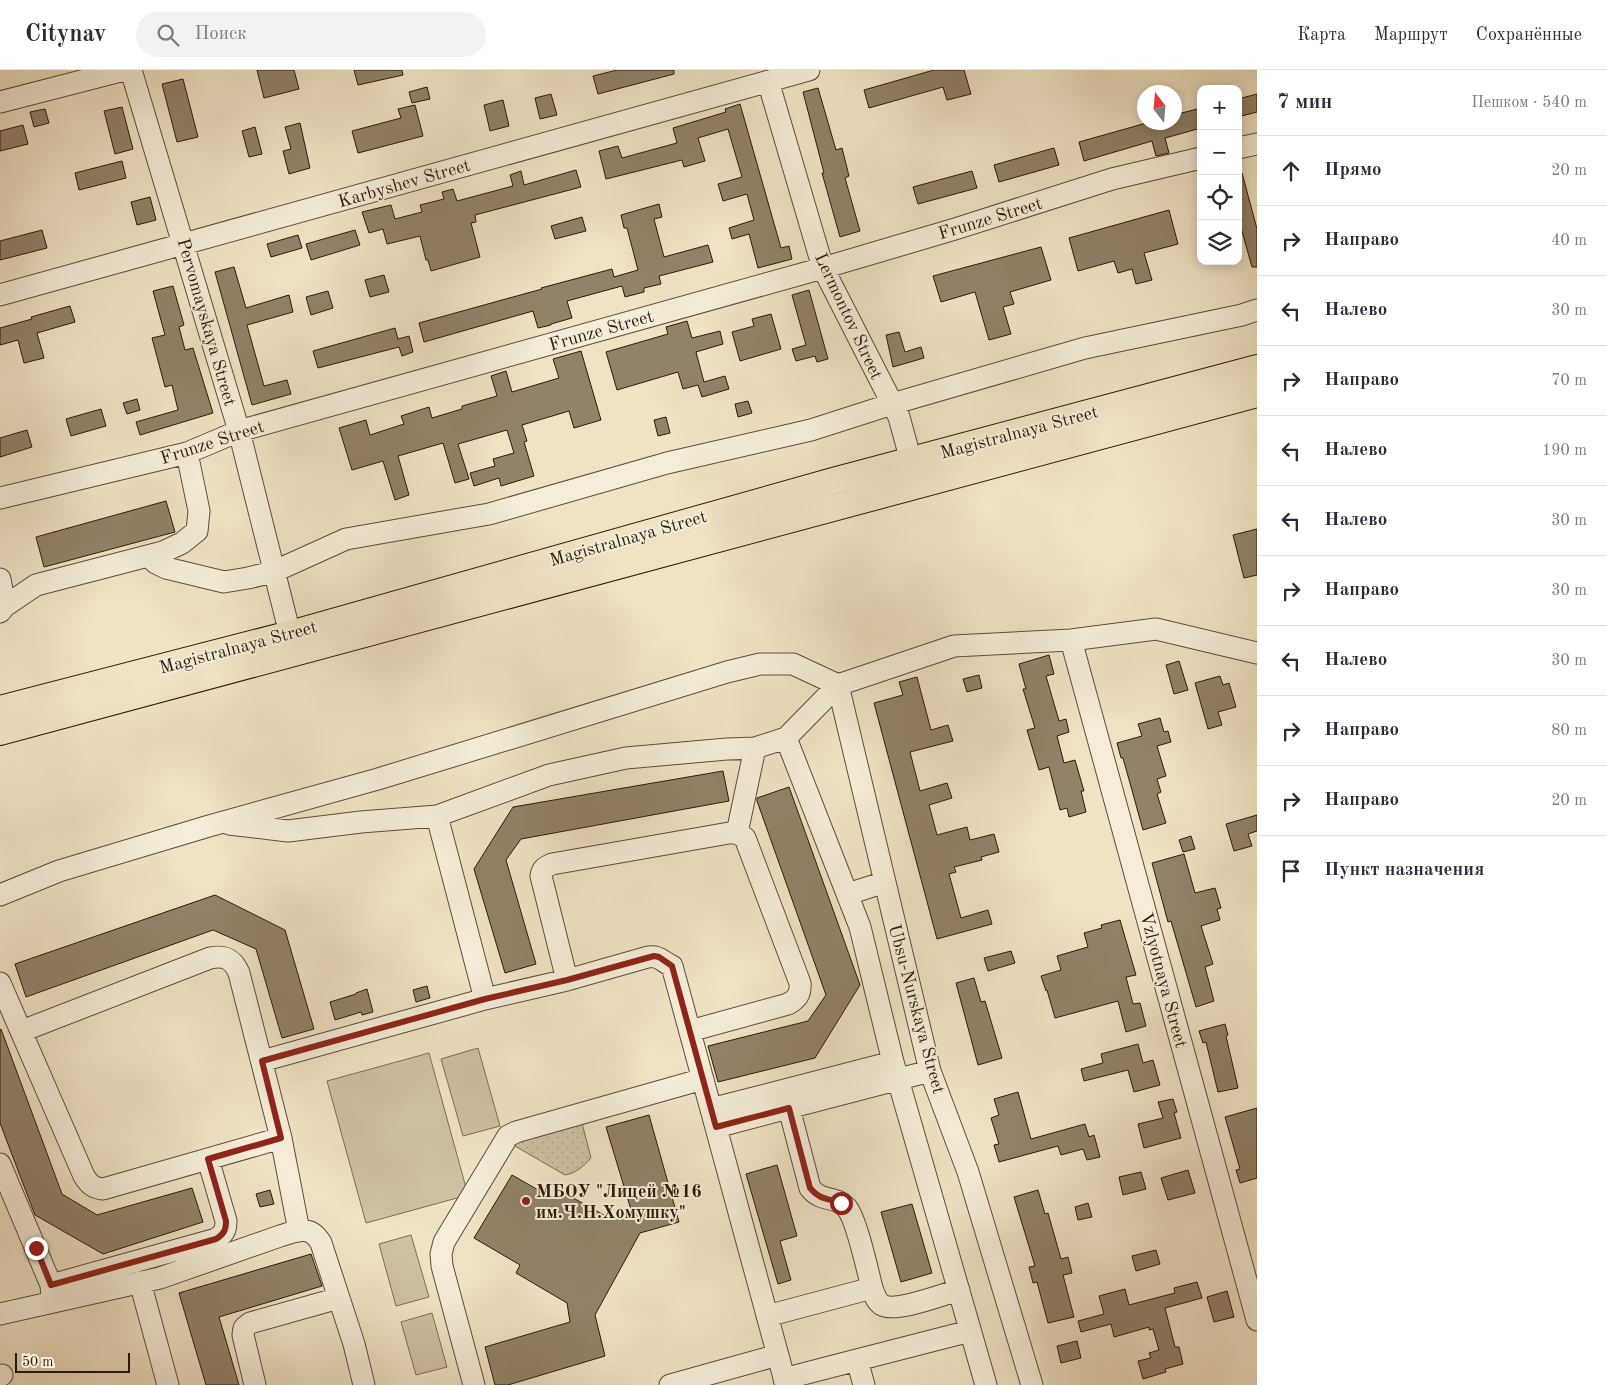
<!DOCTYPE html>
<html lang="ru">
<meta charset="utf-8">
<style>
body{margin:0;font-family:"Old Standard TT",serif;background:#f2f2f3;color:#2b2b33}
.controls{position:absolute;right:15px;top:15px;display:grid;overflow:hidden;border-radius:10px;box-shadow:0 2px 12px #0003}
.controls button{width:45px;height:45px;display:grid;place-items:center;padding:0;border:0;border-bottom:1px solid #e1e1e2;background:#fff;color:#2b2b33;font:25px sans-serif}
.compass{position:absolute;left:1137px;top:15px;width:45px;height:45px;border-radius:50%;background:#fff;box-shadow:0 2px 12px #0003;rotate:344deg}
.scale{position:absolute;left:15px;bottom:12px;width:115px;box-sizing:border-box;padding-left:5px;border:2px solid #2b1909;border-top:0;font-size:14px;line-height:18px;white-space:nowrap;color:#2b1909;-webkit-text-stroke:4px #f5edd9;paint-order:stroke}
.stop{position:absolute;width:15px;height:15px;margin:-11px;border:4px solid #8f2418;border-radius:50%;background:#fff}
.stop.end{background:#8f2418;border-color:#fff;box-shadow:0 1px 5px #0008}
.list{margin:0;padding:0;list-style:none}
h2{display:flex;justify-content:space-between;align-items:center;height:65px;margin:0;padding:0 20px;font-size:21px}
h2 small{font-size:16px;font-weight:400;color:#7c7c81}
.list li{display:grid;grid-template-columns:32px 1fr auto;gap:15px;align-items:center;box-sizing:border-box;height:70px;padding:0 20px;border-top:1px solid #e1e1e2}
.list b{display:block;font-size:19px;white-space:nowrap}
.list em{font-size:16px;font-style:normal;color:#7c7c81}
.icon{flex:none;width:28px;height:28px;fill:none;stroke:currentColor;stroke-width:2;stroke-linecap:round;stroke-linejoin:round}
.map{position:relative;flex:none;width:1257px;height:1315px;overflow:hidden}
header{display:flex;align-items:center;gap:30px;box-sizing:border-box;height:70px;padding:0 25px;background:#fff;border-bottom:1px solid #e1e1e2}
header strong{font-size:24px}
nav{display:flex;gap:28px;margin-inline-start:auto;font-size:18px}
.search{width:350px;height:45px;background:#f2f2f3;display:flex;align-items:center;gap:12px;box-sizing:border-box;padding:0 18px;border-radius:28px;color:#7c7c81;font-size:19px}
main{display:flex}
aside{flex:1;background:#fff}
.map>svg:first-child{display:block}
.grass{fill:url(#grass-dots);stroke:#7c6d56}
.park{fill:#cec1a4;stroke:#7c6d56}
.building{fill:#91826a;stroke:#2b1909}
.lines{fill:none;stroke-linecap:round;stroke-linejoin:round}
.minor-casing{stroke:#5c4c38;stroke-width:23}
.major-casing{stroke:#2b1909;stroke-width:28}
.minor{stroke:#f5edd9;stroke-width:21}
.major{stroke:#efe3c4;stroke-width:26}
.route{stroke:#8f2418;stroke-width:6}
.poi-dot{fill:#8f2418;stroke:#f5edd9;stroke-width:2}
.labels{text-anchor:middle;stroke-width:4;stroke-linejoin:round;paint-order:stroke}
.street-label{font-size:18px;fill:#2b1909;stroke:#f5edd9}
.poi-label{font-size:18px;font-weight:bold;fill:#2b1909;stroke:#f5edd9;text-anchor:start}
</style>
<header>
<strong>Citynav</strong>
<div class="search"><svg class="icon" aria-label="search" viewBox="0 0 24 24"><circle cx="10" cy="10" r="6"/><path d="M15 15l6 6"/></svg>Поиск</div>
<nav><a>Карта</a><a>Маршрут</a><a>Сохранённые</a></nav>
</header>
<main>
<div class="map">
<svg width="1257" height="1315" viewBox="0 0 1257 1315">
<defs>
<pattern id="grass-dots" width="8" height="8" patternUnits="userSpaceOnUse" patternTransform="scale(1.25)"><rect width="8" height="8" fill="#cec1a4"/><path d="M2 2h.1M6 6h.1" fill="none" stroke="#b1a58c" stroke-width="1.8" stroke-linecap="round"/></pattern>
</defs>
<rect width="100%" height="100%" fill="#efe3c4"/>
<filter id="stains"><feTurbulence type="fractalNoise" baseFrequency=".004" numOctaves="4"/><feColorMatrix values="0 0 0 0 .2 0 0 0 0 .09 0 0 0 0 .02 0 0 0 .5 -.17"/></filter>
<radialGradient id="worn" r=".72"><stop offset=".6" stop-color="#630" stop-opacity="0"/><stop offset="1" stop-color="#630" stop-opacity=".3"/></radialGradient>
<path class="grass" d="M581 1049 591 1088C583 1097 576 1103 565 1105L515 1076 513 1072Z"/>
<path class="park" d="M478 978 500 1056 463 1066 441 989Z
M429 983 468 1125 366 1153 327 1011Z
M411 1165 429 1227 396 1236 379 1174Z
M432 1243 447 1297 416 1305 401 1252Z"/>
<path class="building" d="M257 0H294L299 19 264 28Z
M354 0H402L403 5 358 15Z
M617 0H674V4L598 24 593 6Z
M934 0H964L971 24 947 30 943 17 869 38 864 20Z
M183 9 198 67 177 72 162 14Z
M427 17 430 29 412 33 409 22Z
M818 18 836 80 842 78 849 106 845 108 860 161 840 167 822 103H824L803 22Z
M551 24 557 45 540 49 535 28Z
M1257 24V42L1238 47V29Z
M503 30 509 56 490 61 484 35Z
M740 34 781 178 789 176 792 189 758 198 749 164 732 169 729 158 754 150 747 124 723 131 718 114 742 107 728 59 698 68 705 91 684 97 682 90 606 109 599 81 618 76 622 88 677 73 673 58 726 42 725 39Z
M415 35 423 66 358 83 352 61 401 48 398 39Z
M122 37 133 79 115 84 104 41Z
M1201 38V58L1165 68 1169 83 1156 86 1152 71 1084 91 1079 72 1150 52H1174V45Z
M45 39 49 53 34 57 30 42Z
M300 53 310 98 289 104 283 81 291 79 285 57Z
M23 55 28 74 0 81V61Z
M255 57 262 84 249 87 242 61Z
M1054 78 1059 95 999 112 994 95Z
M122 91 126 108 79 120 75 103Z
M576 100 581 117 475 145 476 152 471 153 480 187 431 201 428 190H426L420 166 387 174 383 159 369 163 362 142 391 135 395 149 422 142 420 135 444 129 442 122 453 119 457 131 513 116 510 105 521 101 524 115Z
M972 101 977 118 918 134 913 117Z
M1238 103H1242L1257 159V197H1252L1238 147Z
M150 127 156 150 137 155 131 132Z
M659 134 662 147 654 149 664 187 708 175 713 192 659 206 661 214 644 218V222L625 227 622 216 567 231 572 248 551 254V255L538 258 533 241 424 272 419 253 542 219 541 218 612 199 614 207 638 200 627 158H624L621 145Z
M1169 140 1178 174 1144 183 1152 210 1136 214 1132 199 1118 203 1114 191 1078 201 1069 168Z
M582 147 586 161 555 169 551 156Z
M42 160 47 178 0 190V171Z
M355 160 360 175 311 190 306 174Z
M298 165 302 178 271 187 267 174Z
M1041 177 1051 210 1010 222 1014 234 1003 237 1011 264 989 270 975 222 941 232 933 206Z
M234 197 246 238 289 225 293 242 247 255 264 316 287 310 291 324 252 335 215 202Z
M384 205 389 222 370 227 365 210Z
M173 216 184 255 179 257 185 280 193 278 213 343 140 365 136 352 178 340 172 315 165 317 152 268 165 265 153 221Z
M809 220 828 289 817 292 815 286 796 291 792 279 806 275 792 225Z
M328 221 333 238 311 245 306 227Z
M70 236 75 252 37 263 44 288 24 293 18 270 0 275V258L32 249 31 247Z
M771 244 781 279 740 291 732 262 754 256 752 249Z
M687 251 692 268 720 261 723 274 696 282 704 312 725 306 729 319 702 327 698 315 683 319 678 302 617 320 606 282 668 264 666 257Z
M395 258 398 269 409 266 413 282 402 286 399 277 318 298 313 281Z
M899 262 905 282 921 277 924 288 893 297 886 265Z
M581 281 601 350 574 358 569 341 522 355 527 371 524 372 534 406 501 416 499 408 474 416 470 403 495 396 493 389 514 383 507 360 458 374 469 409 455 413 443 373 398 386 409 425 395 430 383 391 352 400 339 358 366 350 370 365 404 354 401 346 429 337 432 348 462 339V336L497 326 491 306 506 301 512 322 559 308 553 289Z
M137 329 140 340 127 344 123 333Z
M748 331 752 343 738 347 735 334Z
M101 339 106 356 71 366 66 349Z
M666 347 670 363 658 366 654 350Z
M27 360 32 377 0 387V368Z
M166 431 175 462 44 497 36 467Z
M1257 459V505L1244 508 1233 465Z
M1049 585 1054 604 1046 606 1059 651 1066 649 1069 662 1057 666 1064 693 1075 690 1084 721H1081L1086 742 1069 747 1067 738 1060 740 1049 697 1039 700 1027 660 1035 658 1023 619H1026L1019 594Z
M1179 591 1188 620 1174 624 1166 595Z
M979 605 982 618 967 622 963 609Z
M1220 606 1223 615 1229 613 1236 637 1218 642 1222 655 1208 659 1195 613Z
M917 607 931 660 948 655 953 671 910 682 920 721 947 713 952 728 929 735 937 765 967 757 970 770 994 764 999 782 981 787 982 790 954 797 956 802 949 804 961 848 988 840 992 854 937 869 874 633 903 625 899 612Z
M1160 648 1164 662 1168 661 1171 672 1157 676 1166 706 1157 709 1161 722 1157 724 1166 753 1143 760 1123 688H1121L1117 673 1142 666 1138 654Z
M723 701 729 731 521 769 506 790 536 894 505 903 474 799 513 737Z
M789 717 860 915 815 988 718 1012 708 976 808 951 826 925 757 731V728Z
M1257 745V761L1248 764 1252 776 1234 781 1226 754Z
M1191 766 1195 779 1183 782 1179 770Z
M1184 784 1195 823 1215 818 1221 838 1217 839 1220 850 1201 856 1213 894 1205 897 1214 931 1196 937 1171 851 1168 852 1152 793Z
M215 825 285 860 314 959 282 968 256 879 213 860 26 927 15 894Z
M1120 850 1136 905 1126 907 1133 934 1140 933 1146 956 1126 962 1118 931 1055 948 1047 920 1046 921 1041 906 1061 900 1057 886 1088 877 1084 863 1102 858 1101 855Z
M1011 881 1015 893 988 901 984 888Z
M974 908 981 932 985 931 1002 988 978 995 956 913Z
M427 916 430 928 416 932 413 920Z
M367 919 373 942 362 945 361 942 335 950 330 932 356 924V923Z
M1225 954 1228 965 1226 966 1238 1018 1218 1022 1206 972 1203 973 1199 961Z
M1 959 62 1124 97 1145 192 1118 203 1152 103 1184 35 1145 0 1053V960Z
M1138 974 1143 993 1153 990 1160 1015 1134 1022 1128 1000 1084 1011 1081 999 1103 993 1101 984Z
M1018 1022 1031 1069 1085 1054 1089 1067 1094 1065 1100 1087 1087 1090 1083 1079 1061 1085 1058 1076 999 1092 994 1075 999 1074 991 1048 999 1045 994 1029Z
M1173 1029 1177 1042 1174 1043 1181 1068 1144 1078 1138 1054 1163 1048 1158 1032Z
M1257 1038V1108L1240 1113 1236 1100 1240 1099 1225 1047Z
M649 1045 679 1152 640 1163 595 1245 605 1286 508 1315H495L485 1277 570 1252 567 1233 516 1203 520 1195 474 1168 512 1105 554 1129 559 1120 611 1149 632 1143 606 1057Z
M777 1095 797 1166 780 1171 791 1210 778 1214 746 1104Z
M1188 1100 1195 1123 1168 1130 1161 1108Z
M1141 1102 1146 1119 1123 1125 1119 1107Z
M270 1120 274 1134 260 1137 256 1124Z
M1038 1120 1045 1144 1048 1143 1061 1189 1068 1187 1072 1203 1063 1205 1074 1247 1048 1253 1037 1212 1033 1213 1029 1197 1035 1196 1014 1127Z
M1088 1133 1092 1147 1078 1150 1075 1137Z
M912 1134 932 1203 901 1212 881 1142Z
M1156 1180 1160 1194 1136 1201 1132 1186Z
M311 1184 322 1216 219 1247 239 1315H206L179 1223Z
M1197 1212 1202 1228 1165 1238 1175 1277H1179L1183 1294 1165 1299 1166 1302 1143 1309 1138 1291 1151 1288 1149 1283 1159 1280 1153 1259 1149 1260V1257L1114 1267 1111 1254 1081 1262 1078 1251 1104 1244 1099 1226 1125 1219 1129 1235 1175 1223 1174 1218Z
M1227 1221 1234 1247 1214 1252 1207 1227Z
M1077 1271 1081 1288 1061 1293 1057 1276Z"/>
<g class="lines">
<g class="minor-casing">
<path id="minor" d="M131 0 239 361 290 564
M768 11 823 198 899 347 911 391
M0 32 124 0
M1238 78 1257 74
M0 225 809 0
M0 428 187 383 239 361 823 198 955 159 1112 109 1201 88
M148 486 156 493 166 498 224 512 248 508 273 502 346 469 489 444 667 393 811 360 892 334 1085 278 1242 245 1257 240
M0 509 5 536
M0 542 5 536 36 515 163 482 182 473 197 461 199 441 187 383
M1071 570 1257 1250
M838 615 930 1001 968 1102 1032 1315
M786 668 838 615 954 576 1071 570 1156 559 1257 583
M229 754 288 761 361 752 437 746
M737 763 755 678
M848 824 885 812
M0 825 59 801 209 756 378 709 727 602 760 594H793L838 615
M567 910 541 806C542 799 545 797 552 794L729 763H737L745 768 800 913C801 924 797 929 788 934L690 961
M0 913 84 1106C89 1114 93 1118 103 1119L281 1068 299 1161
M485 929 437 746 549 705 626 688 727 679 755 678 786 668 860 857 893 992 986 1315
M22 961 210 888C225 885 233 889 239 903L281 1068
M262 991 485 929 567 910 648 887C660 885 662 892 672 896L786 1315
M789 1038 810 1118C822 1133 835 1125 846 1137 856 1147 868 1202 872 1218 874 1224 876 1231 882 1235 896 1243 943 1224 959 1220
M711 1039 893 992
M716 1057 930 1001
M0 1094 51 1215 52 1228
M140 1212 168 1315
M51 1215 216 1169C224 1164 226 1160 226 1151L208 1089
M0 1244 160 1208 280 1166C297 1161 310 1154 321 1173L354 1274 364 1315
M767 1246 872 1218
M857 1290 970 1261
M0 1306 2 1305
M784 1309 857 1290 864 1315
M255 1315 243 1265 244 1258 250 1253 339 1228
M474 1315 442 1196 441 1184 444 1172 508 1066 516 1062 703 1009
M670 1315 778 1285"/>
</g>
<g class="major-casing">
<path id="major" d="M0 639 290 564 833 411 1257 298
M0 662 1257 324"/>
</g>
<use href="#minor" class="minor"/>
<use href="#major" class="major"/>
</g>
<g class="lines">
<path class="route" d="M36 1178 51 1215 216 1169C224 1164 226 1160 226 1151L208 1089 281 1068 262 991 485 929 567 910 654 886 659 887 672 896 716 1057 789 1038 810 1118C820 1130 827 1128 841 1133"/>
</g>
<circle class="poi-dot" cx="526" cy="1131" r="5"/>
<g class="labels">
<g class="street-label">
<text transform="translate(404 113) rotate(-16)" y="6">Karbyshev Street</text>
<text transform="translate(990 148) rotate(-17)" y="6">Frunze Street</text>
<text transform="translate(849 246) rotate(65)" y="6">Lermontov Street</text>
<text transform="translate(207 252) rotate(74)" y="6">Pervomayskaya Street</text>
<text transform="translate(601 260) rotate(-16)" y="6">Frunze Street</text>
<text transform="translate(1019 362) rotate(-15)" y="6">Magistralnaya Street</text>
<text transform="translate(212 372) rotate(-18)" y="6">Frunze Street</text>
<text transform="translate(628 468) rotate(-16)" y="6">Magistralnaya Street</text>
<text transform="translate(238 577) rotate(-15)" y="6">Magistralnaya Street</text>
<text transform="translate(1164 910) rotate(75)" y="6">Vzlyotnaya Street</text>
<text transform="translate(917 939) rotate(75)" y="6">Ubsu-Nurskaya Street</text>
</g>
<g class="poi-label">
<text x="536" y="1127">МБОУ "Лицей №16<tspan x="536" dy="21">им.Ч.Н.Хомушку"</tspan></text>
</g>
</g>
<rect width="100%" height="100%" filter="url(#stains)"/>
<rect width="100%" height="100%" fill="url(#worn)"/>
</svg>
<div class="controls">
<button>+</button>
<button>−</button>
<button><svg class="icon" aria-label="locate" viewBox="0 0 24 24"><circle cx="12" cy="12" r="6"/><path d="M12 2v4M12 18v4M2 12h4M18 12h4"/></svg></button>
<button><svg class="icon" aria-label="layers" viewBox="0 0 24 24"><path d="M12 4l9 5-9 5-9-5zM3 14l9 5 9-5"/></svg></button>
</div>
<svg class="compass" viewBox="-18 -18 36 36"><path d="M0-13l5 13h-10z" fill="#e53935"/><path d="M0 13l5-13h-10z" fill="#7c7c81"/></svg>
<div class="scale">50 m</div>
<div class="stop" style="left:841px;top:1133px"></div>
<div class="stop end" style="left:36px;top:1178px"></div>
</div>
<aside>
<h2>7 мин<small>Пешком · 540 m</small></h2>
<ul class="list">
<li><svg class="icon" aria-label="ahead" viewBox="0 0 24 24"><path d="M12 20V5M6 11l6-6 6 6"/></svg><div><b>Прямо</b></div><em>20 m</em></li>
<li><svg class="icon" aria-label="right" viewBox="0 0 24 24"><path d="M7 20v-9h11M14 6l5 5-5 5"/></svg><div><b>Направо</b></div><em>40 m</em></li>
<li><svg class="icon" aria-label="left" viewBox="0 0 24 24"><path d="M17 20v-9H6M10 6l-5 5 5 5"/></svg><div><b>Налево</b></div><em>30 m</em></li>
<li><svg class="icon" aria-label="right" viewBox="0 0 24 24"><path d="M7 20v-9h11M14 6l5 5-5 5"/></svg><div><b>Направо</b></div><em>70 m</em></li>
<li><svg class="icon" aria-label="left" viewBox="0 0 24 24"><path d="M17 20v-9H6M10 6l-5 5 5 5"/></svg><div><b>Налево</b></div><em>190 m</em></li>
<li><svg class="icon" aria-label="left" viewBox="0 0 24 24"><path d="M17 20v-9H6M10 6l-5 5 5 5"/></svg><div><b>Налево</b></div><em>30 m</em></li>
<li><svg class="icon" aria-label="right" viewBox="0 0 24 24"><path d="M7 20v-9h11M14 6l5 5-5 5"/></svg><div><b>Направо</b></div><em>30 m</em></li>
<li><svg class="icon" aria-label="left" viewBox="0 0 24 24"><path d="M17 20v-9H6M10 6l-5 5 5 5"/></svg><div><b>Налево</b></div><em>30 m</em></li>
<li><svg class="icon" aria-label="right" viewBox="0 0 24 24"><path d="M7 20v-9h11M14 6l5 5-5 5"/></svg><div><b>Направо</b></div><em>80 m</em></li>
<li><svg class="icon" aria-label="right" viewBox="0 0 24 24"><path d="M7 20v-9h11M14 6l5 5-5 5"/></svg><div><b>Направо</b></div><em>20 m</em></li>
<li><svg class="icon" aria-label="arrive" viewBox="0 0 24 24"><path d="M6 21V4h12l-3 4 3 4H6"/></svg><div><b>Пункт назначения</b></div></li>
</ul>
</aside>
</main>
